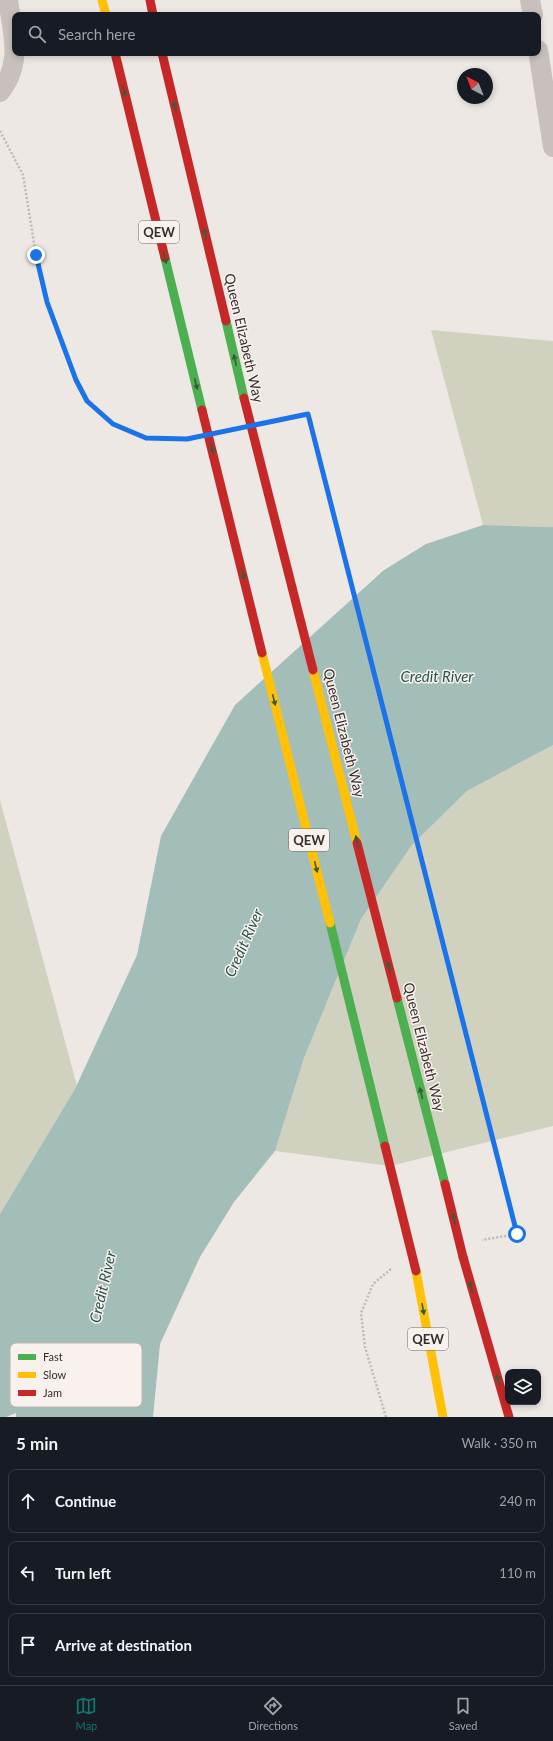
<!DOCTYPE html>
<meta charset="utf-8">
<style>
body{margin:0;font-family:Lato,sans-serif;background:#20242c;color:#f1f3f6}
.controls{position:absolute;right:12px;bottom:12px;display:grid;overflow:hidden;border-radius:8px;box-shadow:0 2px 6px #0003}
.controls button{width:36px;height:36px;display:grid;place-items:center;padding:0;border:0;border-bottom:1px solid #363941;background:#171b24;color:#f1f3f6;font:20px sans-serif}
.compass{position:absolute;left:457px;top:68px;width:36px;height:36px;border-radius:50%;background:#171b24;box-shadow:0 2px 6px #0003;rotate:318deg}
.stop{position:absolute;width:12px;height:12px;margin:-9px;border:3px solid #1a73e8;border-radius:50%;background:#fff}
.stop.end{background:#1a73e8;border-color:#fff;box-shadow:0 1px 4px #0008}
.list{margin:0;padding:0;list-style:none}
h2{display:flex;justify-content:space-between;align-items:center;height:52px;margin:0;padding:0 16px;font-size:17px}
h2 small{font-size:13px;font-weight:400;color:#9ea1a6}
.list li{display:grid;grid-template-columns:26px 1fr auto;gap:12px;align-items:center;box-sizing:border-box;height:64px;margin:0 8px 8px;padding:0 8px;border:1px solid #363941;border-radius:8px}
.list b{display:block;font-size:15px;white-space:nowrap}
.list em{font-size:13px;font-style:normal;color:#9ea1a6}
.icon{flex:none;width:22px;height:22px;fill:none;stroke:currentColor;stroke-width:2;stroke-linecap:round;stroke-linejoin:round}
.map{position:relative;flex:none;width:553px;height:1417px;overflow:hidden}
.search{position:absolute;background:#171b24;box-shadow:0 2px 6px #0003;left:12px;right:12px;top:12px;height:44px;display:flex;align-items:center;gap:10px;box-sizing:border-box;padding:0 14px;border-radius:8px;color:#9ea1a6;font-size:15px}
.sheet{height:268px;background:#171b24}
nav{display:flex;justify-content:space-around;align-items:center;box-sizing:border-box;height:56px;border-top:1px solid #363941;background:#171b24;font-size:11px;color:#9ea1a6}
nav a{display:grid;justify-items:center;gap:2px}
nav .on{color:#0f766e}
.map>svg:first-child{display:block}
.green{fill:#d1d1c0}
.water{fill:#a3bdb8}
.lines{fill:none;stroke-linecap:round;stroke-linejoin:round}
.path{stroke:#bfb8b6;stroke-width:2.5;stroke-dasharray:2 2;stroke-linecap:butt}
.street{stroke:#c7c0bd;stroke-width:20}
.fast{stroke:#4caf50;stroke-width:9}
.slow{stroke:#ffc107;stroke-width:9}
.jam{stroke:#c62828;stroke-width:9}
.fast-bridge{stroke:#4caf50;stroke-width:9}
.slow-bridge{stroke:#ffc107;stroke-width:9}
.jam-bridge{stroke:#c62828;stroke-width:9}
.oneway{fill:#3e5a38}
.route{stroke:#1a73e8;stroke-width:5}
.labels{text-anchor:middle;stroke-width:3;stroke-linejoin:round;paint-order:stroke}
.shield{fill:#f8f1ed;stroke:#716865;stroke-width:1}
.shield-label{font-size:13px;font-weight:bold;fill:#372d2b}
.street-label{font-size:14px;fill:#372d2b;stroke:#f8f1ed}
.water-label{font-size:15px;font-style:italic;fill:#26544f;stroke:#f8f1ed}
.key{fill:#f8f1ed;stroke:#beb6b3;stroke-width:1}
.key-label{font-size:11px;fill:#372d2b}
</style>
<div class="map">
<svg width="553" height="1417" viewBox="0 0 553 1417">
<rect width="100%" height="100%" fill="#eee8e4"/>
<path class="green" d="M431 330 553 341V527L483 525Z
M553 745V1126L390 1166 275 1151 304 1058 361 919 412 845 467 791Z
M0 800 77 1086 0 1214Z"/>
<path class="water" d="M483 525 553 527V745L467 791 412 845 361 919 304 1058 275 1151 234 1202 200 1257 160 1344 153 1417H16V1413L6 1417H0V1214L75 1089 137 955 161 836 235 705 384 570 426 544Z"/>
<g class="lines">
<path class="path" d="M0 131 23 175 36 255 47 303 77 380 87 401 113 423 146 438 186 439
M274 421 308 414 517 1234 482 1240
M386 1417 365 1347 361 1313 373 1284 391 1269"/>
<path class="street" d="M530 0 533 15
M538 50 553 147
M0 92C23 63 13 34 8 0"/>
<path class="fast" d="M165 258 202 410
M226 321 244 398"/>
<path class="slow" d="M102 0 106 15
M416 1271 443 1417"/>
<path class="jam" d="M150 0 153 15
M115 53 165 258
M162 53 226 321
M463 1257 509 1417"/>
<path class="fast-bridge" d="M330 923 385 1146
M397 998 445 1184"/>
<path class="slow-bridge" d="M262 653 330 923
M313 670 357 843"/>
<path class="jam-bridge" d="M244 398 313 670
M202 410 262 653
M357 843 397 998
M385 1146 416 1271
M445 1184 463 1257"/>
</g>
<defs><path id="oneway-solid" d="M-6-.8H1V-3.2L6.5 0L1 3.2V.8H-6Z"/></defs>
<g class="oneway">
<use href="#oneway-solid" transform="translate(124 91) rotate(76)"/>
<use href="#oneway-solid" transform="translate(175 107) rotate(-103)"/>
<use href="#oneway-solid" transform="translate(205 234) rotate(-103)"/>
<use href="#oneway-solid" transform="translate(165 258) rotate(76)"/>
<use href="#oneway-solid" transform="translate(235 360) rotate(-103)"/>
<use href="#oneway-solid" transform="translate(196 384) rotate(76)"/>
<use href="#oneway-solid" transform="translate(212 448) rotate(76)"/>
<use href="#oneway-solid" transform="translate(243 574) rotate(76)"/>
<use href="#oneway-solid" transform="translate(274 700) rotate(76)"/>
<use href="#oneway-solid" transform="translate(357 841) rotate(-104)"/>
<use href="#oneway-solid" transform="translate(316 867) rotate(76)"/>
<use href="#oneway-solid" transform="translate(389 967) rotate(-104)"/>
<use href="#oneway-solid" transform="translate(421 1093) rotate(-104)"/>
<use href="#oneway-solid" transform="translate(454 1219) rotate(-104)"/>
<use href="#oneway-solid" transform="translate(471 1287) rotate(-105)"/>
<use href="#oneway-solid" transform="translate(423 1309) rotate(80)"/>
<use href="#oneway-solid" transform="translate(498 1380) rotate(-107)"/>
</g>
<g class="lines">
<path class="route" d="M36 255 47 302 76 380 87 401 113 424 146 438 187 439 308 414 517 1234"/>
</g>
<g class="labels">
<g class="shield">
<rect x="139" y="221" width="40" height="22" rx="3"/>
<rect x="289" y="829" width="40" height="22" rx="3"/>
<rect x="408" y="1328" width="40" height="22" rx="3"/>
</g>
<g class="shield-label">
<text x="159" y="237">QEW</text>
<text x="309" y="845">QEW</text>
<text x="428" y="1344">QEW</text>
</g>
<g class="street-label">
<text transform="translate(244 338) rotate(77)" y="5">Queen Elizabeth Way</text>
<text transform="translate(344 733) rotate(76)" y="5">Queen Elizabeth Way</text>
<text transform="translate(424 1047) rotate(76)" y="5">Queen Elizabeth Way</text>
</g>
<g class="water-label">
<text x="437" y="682">Credit River</text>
<text transform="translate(244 943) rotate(-66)" y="5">Credit River</text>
<text transform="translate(103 1287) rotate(-77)" y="5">Credit River</text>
</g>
</g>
<rect x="10" y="1343" width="132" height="64" rx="6" class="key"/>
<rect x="18" y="1354" width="18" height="6" fill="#4caf50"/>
<rect x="18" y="1372" width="18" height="6" fill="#ffc107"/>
<rect x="18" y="1390" width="18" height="6" fill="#c62828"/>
<g class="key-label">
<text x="43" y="1361">Fast</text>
<text x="43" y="1379">Slow</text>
<text x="43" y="1397">Jam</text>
</g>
</svg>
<div class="controls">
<button><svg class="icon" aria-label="layers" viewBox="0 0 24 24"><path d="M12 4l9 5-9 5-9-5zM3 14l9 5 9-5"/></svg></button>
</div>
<svg class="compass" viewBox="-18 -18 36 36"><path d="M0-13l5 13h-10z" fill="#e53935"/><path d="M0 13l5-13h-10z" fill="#9ea1a6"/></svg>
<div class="stop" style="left:517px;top:1234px"></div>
<div class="stop end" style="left:36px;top:255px"></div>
<div class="search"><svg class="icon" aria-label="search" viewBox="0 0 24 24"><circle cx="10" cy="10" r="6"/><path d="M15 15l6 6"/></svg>Search here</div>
</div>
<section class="sheet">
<h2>5 min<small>Walk · 350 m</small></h2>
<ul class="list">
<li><svg class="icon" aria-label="ahead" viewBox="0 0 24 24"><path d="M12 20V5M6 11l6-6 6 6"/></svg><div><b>Continue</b></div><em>240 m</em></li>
<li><svg class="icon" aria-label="left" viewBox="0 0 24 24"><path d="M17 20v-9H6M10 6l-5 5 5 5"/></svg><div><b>Turn left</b></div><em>110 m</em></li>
<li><svg class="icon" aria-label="arrive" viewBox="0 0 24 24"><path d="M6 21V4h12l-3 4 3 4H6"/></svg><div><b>Arrive at destination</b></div></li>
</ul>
</section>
<nav>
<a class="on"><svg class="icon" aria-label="map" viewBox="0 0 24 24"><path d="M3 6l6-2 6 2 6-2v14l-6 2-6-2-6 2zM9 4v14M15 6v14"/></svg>Map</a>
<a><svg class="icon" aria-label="directions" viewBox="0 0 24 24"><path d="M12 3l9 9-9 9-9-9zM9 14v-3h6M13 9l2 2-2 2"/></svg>Directions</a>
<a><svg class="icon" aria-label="saved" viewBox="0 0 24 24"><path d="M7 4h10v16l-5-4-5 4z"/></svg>Saved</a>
</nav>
